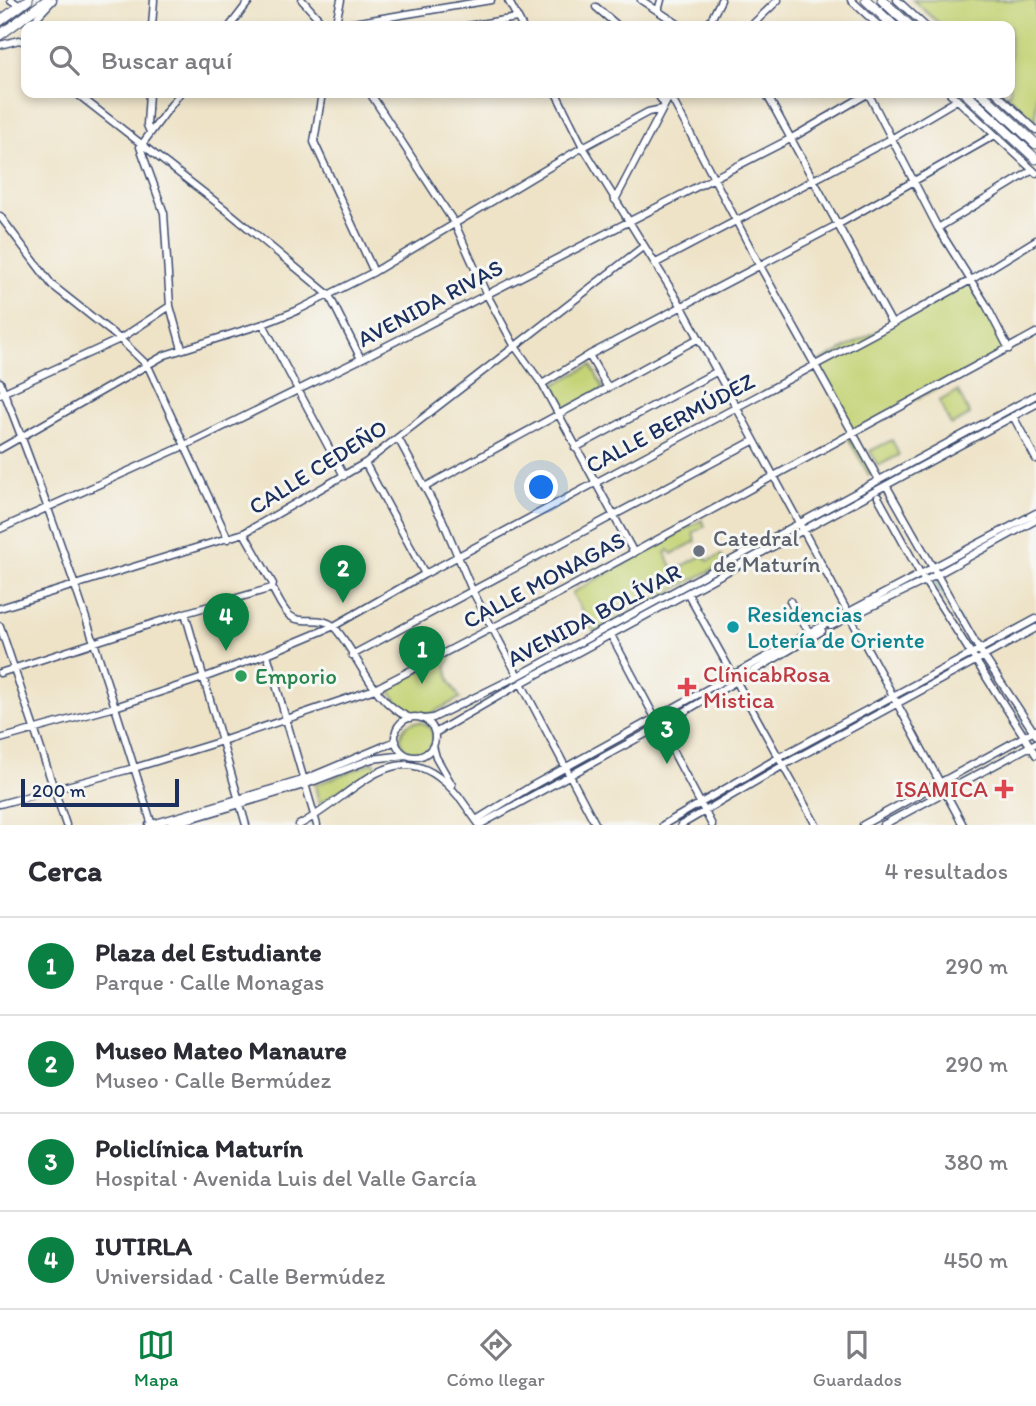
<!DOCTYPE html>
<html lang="es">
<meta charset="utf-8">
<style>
body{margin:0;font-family:Itim,sans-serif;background:#f7f7f7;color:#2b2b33}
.scale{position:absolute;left:21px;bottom:18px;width:158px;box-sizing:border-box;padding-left:7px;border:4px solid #1b2f5e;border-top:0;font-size:19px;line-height:24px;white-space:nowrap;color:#1b2f5e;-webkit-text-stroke:5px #f6f6f2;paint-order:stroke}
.you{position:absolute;left:542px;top:488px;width:24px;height:24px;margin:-18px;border:5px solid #fff;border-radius:50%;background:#1a73e8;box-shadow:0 0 0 10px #1a73e833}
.badge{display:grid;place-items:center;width:46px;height:46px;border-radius:50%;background:#0b8043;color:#fff;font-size:23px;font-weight:700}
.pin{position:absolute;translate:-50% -58px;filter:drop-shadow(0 2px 4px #0008)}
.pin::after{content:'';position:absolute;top:37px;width:24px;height:21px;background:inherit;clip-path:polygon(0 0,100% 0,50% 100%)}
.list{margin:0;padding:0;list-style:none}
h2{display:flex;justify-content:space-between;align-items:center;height:91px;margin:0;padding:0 28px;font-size:30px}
h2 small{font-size:23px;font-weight:400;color:#7c7c81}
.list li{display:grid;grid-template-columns:46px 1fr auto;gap:21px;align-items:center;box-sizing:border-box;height:98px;padding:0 28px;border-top:2px solid #e1e1e2}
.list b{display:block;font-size:26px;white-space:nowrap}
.list p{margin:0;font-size:23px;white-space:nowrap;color:#7c7c81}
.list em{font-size:23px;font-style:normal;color:#7c7c81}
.icon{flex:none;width:38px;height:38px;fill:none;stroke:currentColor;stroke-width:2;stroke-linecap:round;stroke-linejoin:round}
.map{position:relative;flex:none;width:1036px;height:825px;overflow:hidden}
.search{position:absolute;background:#fff;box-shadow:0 4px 10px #0003;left:21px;right:21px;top:21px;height:77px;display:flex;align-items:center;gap:18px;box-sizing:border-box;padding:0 24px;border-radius:14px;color:#7c7c81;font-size:26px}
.sheet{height:483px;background:#fff}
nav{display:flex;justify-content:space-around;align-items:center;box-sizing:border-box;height:98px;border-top:2px solid #e1e1e2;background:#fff;font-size:19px;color:#7c7c81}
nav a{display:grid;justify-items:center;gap:4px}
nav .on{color:#0b8043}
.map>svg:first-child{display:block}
.green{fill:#c4d376;stroke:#70816a;stroke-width:2}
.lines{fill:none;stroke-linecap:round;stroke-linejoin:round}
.stream{stroke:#3faabf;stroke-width:2}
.minor-casing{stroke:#3b4a6e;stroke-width:9}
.highway-casing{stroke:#3b4a6e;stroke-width:11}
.minor{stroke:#fff;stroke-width:6}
.highway{stroke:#fff;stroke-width:9}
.worship-dot{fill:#6b7280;stroke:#f6f6f2;stroke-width:2.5}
.culture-dot{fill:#0f9aa8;stroke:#f6f6f2;stroke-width:2.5}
.leisure-dot{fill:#2e9e5b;stroke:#f6f6f2;stroke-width:2.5}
.health-dot{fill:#e0444e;stroke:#f6f6f2;stroke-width:2.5}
.labels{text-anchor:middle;stroke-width:6;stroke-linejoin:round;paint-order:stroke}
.street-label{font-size:23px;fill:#1b2f5e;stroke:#f6f6f2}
.worship-label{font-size:23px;fill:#5b616d;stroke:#f6f6f2;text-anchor:start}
.culture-label{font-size:23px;fill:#0d838f;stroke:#f6f6f2;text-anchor:start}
.health-label{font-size:23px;fill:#be3a42;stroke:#f6f6f2;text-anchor:start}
.leisure-label{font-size:23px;fill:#27864d;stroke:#f6f6f2;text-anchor:start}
</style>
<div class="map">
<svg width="1036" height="825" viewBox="0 0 1036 825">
<rect width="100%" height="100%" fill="#f6f6f2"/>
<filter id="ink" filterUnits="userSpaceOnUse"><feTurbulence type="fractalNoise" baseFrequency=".0143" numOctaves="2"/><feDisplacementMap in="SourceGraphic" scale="14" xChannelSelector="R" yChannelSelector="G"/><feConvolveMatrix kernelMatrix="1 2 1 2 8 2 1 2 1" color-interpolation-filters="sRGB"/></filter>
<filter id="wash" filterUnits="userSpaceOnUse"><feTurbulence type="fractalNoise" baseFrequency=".00686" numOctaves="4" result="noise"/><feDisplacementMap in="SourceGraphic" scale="28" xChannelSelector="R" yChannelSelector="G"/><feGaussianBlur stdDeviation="1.57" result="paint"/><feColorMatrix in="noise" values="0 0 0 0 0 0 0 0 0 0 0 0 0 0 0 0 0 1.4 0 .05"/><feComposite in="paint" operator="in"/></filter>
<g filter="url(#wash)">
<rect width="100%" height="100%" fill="#eee3c7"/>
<path class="green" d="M913 0H1036V122L1005 93H1010V26H942Z
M971 280 1009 349 853 433 874 472 869 475 847 436 852 433 816 364Z
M591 365 604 389 567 409 554 385Z
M958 391 970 415 951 425 939 401Z
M892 440 899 455 878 466 870 451Z
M702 520 705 526 693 533 696 541 672 554 669 550 665 553 676 574 681 572 679 568 703 555 708 561 721 555 725 563 594 632 572 593Z
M450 653 452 656 446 666 450 682 460 698 430 714 406 713 390 691 391 685Z
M401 738a16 16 0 1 1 32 0a16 16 0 1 1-32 0Z
M374 762 377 768 319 803 315 785Z"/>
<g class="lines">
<path class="stream" d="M934 580 961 623
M1022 719 1036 741"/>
</g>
</g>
<g filter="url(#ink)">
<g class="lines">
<g class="minor-casing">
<path id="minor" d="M11 0 20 6
M302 0 325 26
M508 0 522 26
M641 0 681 26
M851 0 879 26
M897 0 925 26
M596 7 618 26
M658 11 661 0
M33 26 38 16 53 0
M152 26 154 0
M230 26 250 0
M335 26 491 0
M335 26 341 0
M467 26 517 18
M708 26 721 0
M751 26 778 0
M0 45 19 40 26 42
M76 93 230 213 329 295 361 359
M149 93 147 125 150 132
M180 93 140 147 164 213 170 306 182 349
M322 93 314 142 374 272
M370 93 455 224 486 293 514 345 542 384 634 553
M556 93 583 147 682 307 963 825
M657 93 664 104
M766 93 892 324
M868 93 938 228 985 303 1009 349
M950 93 1036 173
M996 93 1036 130
M670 95 760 266 879 480
M615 200 671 93
M0 216 52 285 120 339 148 366 228 539
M938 228 1033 170
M656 263 891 139 957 100
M263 324 344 476
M589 355 608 388
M0 382C58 527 106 676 152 825
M542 384 589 355 837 225 995 135
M0 394 120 339 170 306
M1013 416 1036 459
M398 438 443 521 472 590 518 676
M575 448 716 372
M0 449 165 355 263 324 296 311 374 272 583 147 648 112 662 109
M365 463 425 574
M886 485 979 649 1036 735
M425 487 699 338
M878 497 921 575 1036 755
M0 529 186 445 361 359 790 139 869 93
M244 533 273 584 272 588C277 596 282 609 289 615 301 626 323 614 335 628 360 657 372 702 410 718
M688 594 816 825
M790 601 800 620 811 632
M0 608 244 533 365 463 644 246
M185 613 246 825
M0 626 66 825
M831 626 925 581 1036 520
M611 635 712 825
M267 654 317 825
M352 655 753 441
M0 673 185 613 272 588
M521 683 596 825
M395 737a20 20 0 1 1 40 0a20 20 0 1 1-40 0Z
M424 719 433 718 518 676 1036 395
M435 733 521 683 1036 404
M0 739 115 707 203 678 267 654 334 626 425 574 892 324 971 280 1036 240
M433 746 436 757 452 785
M458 795 478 823
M0 804 134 768 222 741 375 689 565 590 1036 333
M476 820 530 787 811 632 1036 513
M149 825 303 780 396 741
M170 825 304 785 372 759 406 755
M299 825C358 794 399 724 459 797
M479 825 658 727 822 631
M663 825 778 758 1036 619
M681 825 782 766 1036 628
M863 825 1036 730
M883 825 1036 743"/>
</g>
<g class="highway-casing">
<path id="highway" d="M866 0 894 26
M882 0 910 26
M0 21 28 0
M0 35 47 0
M965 93 1036 159
M981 93 1036 144"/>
</g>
<use href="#minor" class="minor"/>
<use href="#highway" class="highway"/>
</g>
</g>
<circle class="worship-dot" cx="699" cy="551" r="7"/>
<circle class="culture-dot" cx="733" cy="627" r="7"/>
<circle class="leisure-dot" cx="241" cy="676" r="7"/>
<g class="health-dot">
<path d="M683.5 676.5h7v7h7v7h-7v7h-7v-7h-7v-7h7z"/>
<path d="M1000.5 778.5h7v7h7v7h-7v7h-7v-7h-7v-7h7z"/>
</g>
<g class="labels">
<g class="street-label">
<text transform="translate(430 303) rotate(-28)" y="8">AVENIDA RIVAS</text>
<text transform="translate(670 423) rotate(-28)" y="8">CALLE BERMÚDEZ</text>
<text transform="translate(318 467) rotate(-32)" y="8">CALLE CEDEÑO</text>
<text transform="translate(544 580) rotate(-28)" y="8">CALLE MONAGAS</text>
<text transform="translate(594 615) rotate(-28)" y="8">AVENIDA BOLÍVAR</text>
</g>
<g class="worship-label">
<text x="713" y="546">Catedral<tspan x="713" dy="26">de Maturín</tspan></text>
</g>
<g class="culture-label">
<text x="747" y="622">Residencias<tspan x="747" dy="26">Lotería de Oriente</tspan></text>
</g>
<g class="health-label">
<text x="703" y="682">ClínicabRosa<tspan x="703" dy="26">Mistica</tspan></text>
<text x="988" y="797" text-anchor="end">ISAMICA</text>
</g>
<g class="leisure-label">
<text x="255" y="684">Emporio</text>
</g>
</g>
</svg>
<div class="scale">200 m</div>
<div class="you"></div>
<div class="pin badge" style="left:422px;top:684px">1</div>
<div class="pin badge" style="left:343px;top:603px">2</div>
<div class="pin badge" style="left:667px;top:764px">3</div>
<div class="pin badge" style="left:226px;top:651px">4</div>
<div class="search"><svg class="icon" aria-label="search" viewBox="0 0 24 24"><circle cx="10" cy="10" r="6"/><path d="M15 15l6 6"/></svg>Buscar aquí</div>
</div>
<section class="sheet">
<h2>Cerca<small>4 resultados</small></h2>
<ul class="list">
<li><span class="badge">1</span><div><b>Plaza del Estudiante</b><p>Parque · Calle Monagas</p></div><em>290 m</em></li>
<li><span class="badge">2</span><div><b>Museo Mateo Manaure</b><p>Museo · Calle Bermúdez</p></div><em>290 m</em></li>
<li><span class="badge">3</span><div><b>Policlínica Maturín</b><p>Hospital · Avenida Luis del Valle García</p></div><em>380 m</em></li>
<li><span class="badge">4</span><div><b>IUTIRLA</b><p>Universidad · Calle Bermúdez</p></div><em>450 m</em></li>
</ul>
</section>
<nav>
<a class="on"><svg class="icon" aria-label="map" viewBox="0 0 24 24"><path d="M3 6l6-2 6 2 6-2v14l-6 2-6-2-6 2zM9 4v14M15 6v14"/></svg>Mapa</a>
<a><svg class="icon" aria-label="directions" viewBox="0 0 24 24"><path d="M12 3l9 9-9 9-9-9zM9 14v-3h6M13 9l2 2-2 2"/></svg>Cómo llegar</a>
<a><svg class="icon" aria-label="saved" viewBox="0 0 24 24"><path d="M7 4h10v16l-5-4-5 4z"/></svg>Guardados</a>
</nav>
